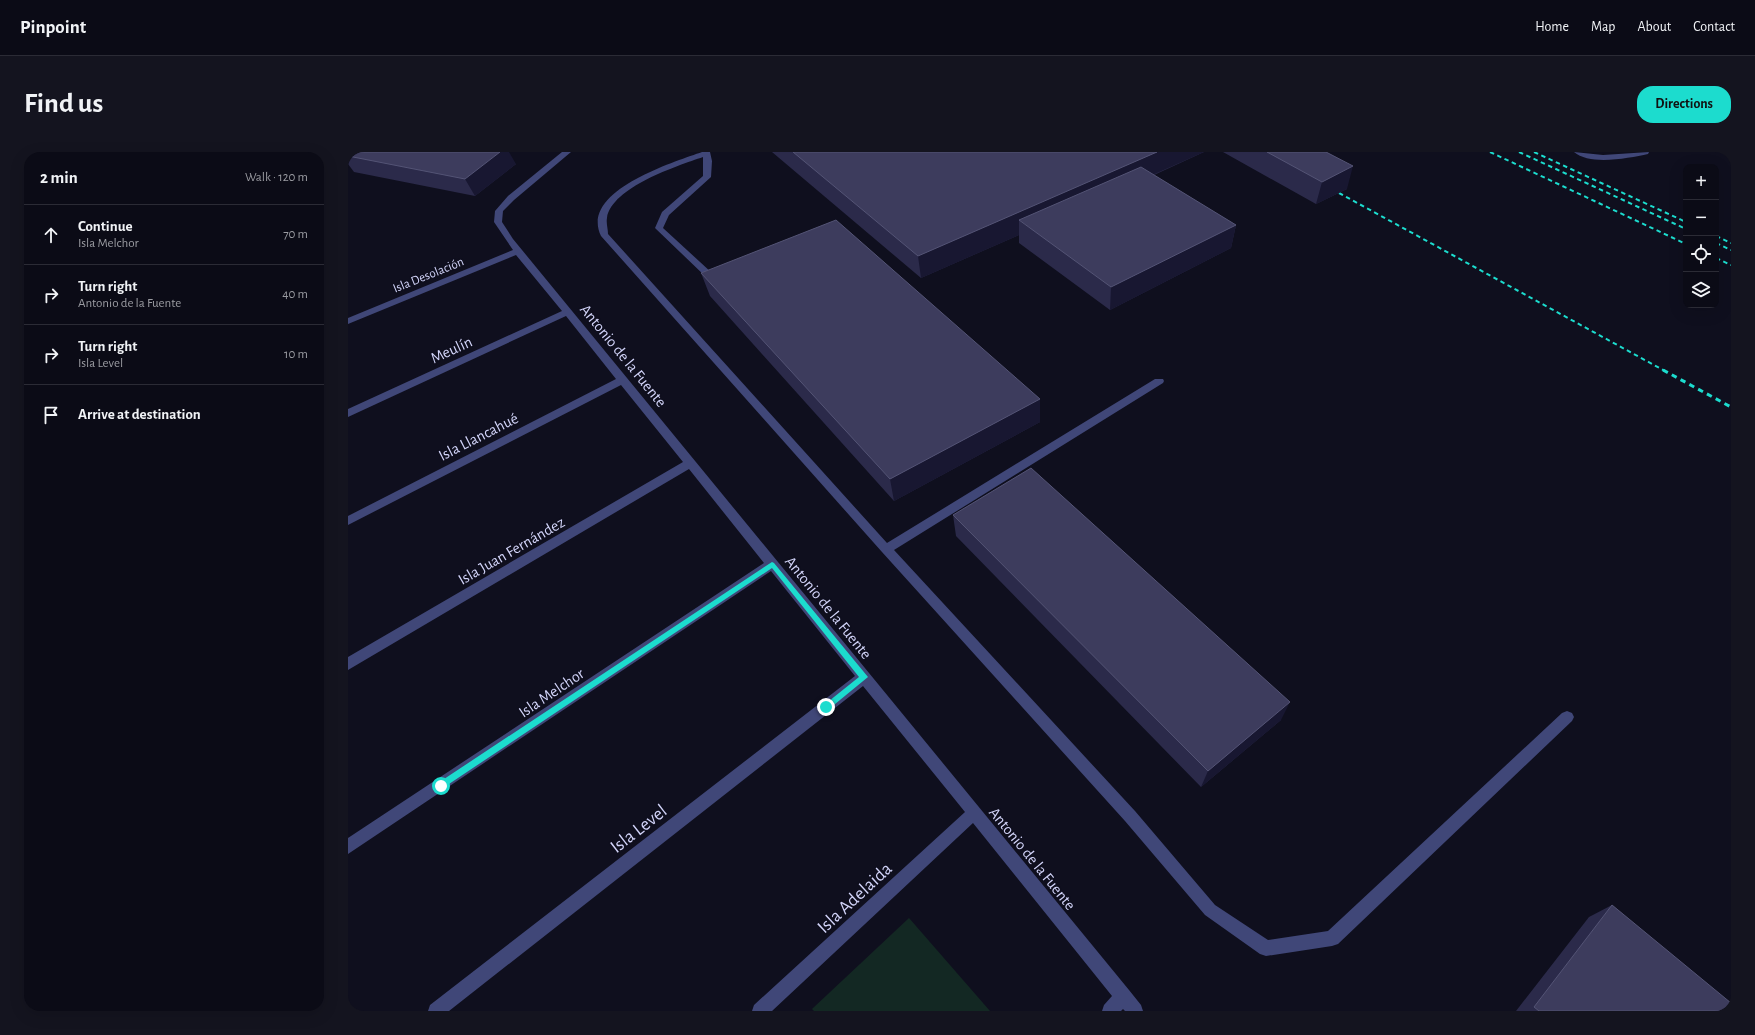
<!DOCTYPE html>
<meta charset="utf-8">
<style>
body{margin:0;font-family:"Alegreya Sans",sans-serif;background:#14141f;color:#f1f3f6}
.controls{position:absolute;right:12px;top:12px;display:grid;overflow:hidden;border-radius:8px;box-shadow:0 4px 16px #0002}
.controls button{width:36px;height:36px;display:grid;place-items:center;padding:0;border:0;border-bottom:1px solid #2b2b35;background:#0b0b16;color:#f1f3f6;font:20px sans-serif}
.stop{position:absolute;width:12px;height:12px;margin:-9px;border:3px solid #1cdcce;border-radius:50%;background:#fff}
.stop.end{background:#1cdcce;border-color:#fff;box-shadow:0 1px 4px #0008}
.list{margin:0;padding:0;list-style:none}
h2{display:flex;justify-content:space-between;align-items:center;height:52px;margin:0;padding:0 16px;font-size:17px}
h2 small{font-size:13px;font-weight:400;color:#9a9ba1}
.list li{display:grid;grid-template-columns:26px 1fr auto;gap:12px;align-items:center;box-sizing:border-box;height:60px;padding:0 16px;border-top:1px solid #2b2b35}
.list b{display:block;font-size:15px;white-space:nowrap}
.list p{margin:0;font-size:13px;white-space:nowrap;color:#9a9ba1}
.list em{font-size:13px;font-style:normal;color:#9a9ba1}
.icon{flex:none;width:22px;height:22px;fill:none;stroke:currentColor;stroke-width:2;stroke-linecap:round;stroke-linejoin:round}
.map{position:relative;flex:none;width:1383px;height:859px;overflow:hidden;border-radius:16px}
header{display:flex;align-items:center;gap:24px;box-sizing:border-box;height:56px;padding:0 20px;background:#0b0b16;border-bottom:1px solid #2b2b35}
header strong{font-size:19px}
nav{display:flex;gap:22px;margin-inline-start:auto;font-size:14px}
.intro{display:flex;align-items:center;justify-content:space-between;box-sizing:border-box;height:96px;padding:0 24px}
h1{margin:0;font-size:28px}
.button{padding:10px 18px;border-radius:16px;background:#1cdcce;color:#111;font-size:14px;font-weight:700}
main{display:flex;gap:24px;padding:0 24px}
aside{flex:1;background:#0b0b16;border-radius:16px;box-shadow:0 4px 16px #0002}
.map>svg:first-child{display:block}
.green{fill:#132823}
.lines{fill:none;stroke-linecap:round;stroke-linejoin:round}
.minor{fill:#404778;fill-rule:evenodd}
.rail-far1{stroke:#1cdcce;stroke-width:2;stroke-dasharray:4.5 3.5;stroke-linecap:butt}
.rail{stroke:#1cdcce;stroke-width:3;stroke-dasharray:5.5 4.5;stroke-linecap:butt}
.wall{fill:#2b2a4a}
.shaded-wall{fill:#181731}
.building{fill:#3d3c5d;stroke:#545475}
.route{fill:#1cdcce}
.labels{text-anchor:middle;stroke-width:3;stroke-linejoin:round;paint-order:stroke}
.far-street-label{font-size:13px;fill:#d2d4f9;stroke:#0f0f1e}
.street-label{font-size:16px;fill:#d2d4f9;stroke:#0f0f1e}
.near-street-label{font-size:19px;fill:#d2d4f9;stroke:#0f0f1e}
</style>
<header>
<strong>Pinpoint</strong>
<nav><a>Home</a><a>Map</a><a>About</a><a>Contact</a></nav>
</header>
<div class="intro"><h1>Find us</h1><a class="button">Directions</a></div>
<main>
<aside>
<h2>2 min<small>Walk · 120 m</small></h2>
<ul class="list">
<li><svg class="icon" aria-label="ahead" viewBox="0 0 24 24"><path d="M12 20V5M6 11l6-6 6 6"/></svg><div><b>Continue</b><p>Isla Melchor</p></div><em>70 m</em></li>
<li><svg class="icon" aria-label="right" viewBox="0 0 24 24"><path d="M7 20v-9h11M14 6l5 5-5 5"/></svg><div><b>Turn right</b><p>Antonio de la Fuente</p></div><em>40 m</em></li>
<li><svg class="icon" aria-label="right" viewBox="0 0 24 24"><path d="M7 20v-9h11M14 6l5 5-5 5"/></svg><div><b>Turn right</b><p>Isla Level</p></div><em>10 m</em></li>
<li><svg class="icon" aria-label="arrive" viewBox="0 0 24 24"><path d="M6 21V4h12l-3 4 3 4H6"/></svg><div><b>Arrive at destination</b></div></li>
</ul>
</aside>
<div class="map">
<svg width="1383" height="859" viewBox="0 0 1383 859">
<rect width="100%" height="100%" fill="#0f0f1e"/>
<path class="green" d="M561 766 642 859H466L464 857Z"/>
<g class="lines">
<path class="minor" d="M214 0H223L166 48 155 59 154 70 165 87 781 838 793 853 795 859H777L775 857 773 859H754L756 853 764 844 625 671 424 859H404L406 853 617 660 515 534 101 859H80L82 853 507 524 423 419 0 702V686L416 411 341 317 0 518V505L335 310 273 233 0 373V364L268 227 218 164 0 265V257L214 159 168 103 0 172V166L165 98 146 70 147 59 160 44Z
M354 0H362L364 9 363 25 321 63 315 76 364 121 365 123 364 125H358L307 76 314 60 355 24V5C329 14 264 35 259 66 258 71 260 77 260 82L539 391 807 227H815L816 229 815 231 546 398 787 659 867 753 920 788 980 779 1214 561 1219 559 1224 561 1226 565 1224 569 990 792 984 794 918 804 912 802 857 763 777 669 534 400 253 84C231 39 326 10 354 0Z
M1226 0 1255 3 1301 0 1300 2C1281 6 1242 14 1226 0Z"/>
<path class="rail-far1" d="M1142 0 1338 92
M1171 0 1338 77
M1186 0 1338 70
M991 41 1317 219
M1368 84 1383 91
M1368 91 1383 98
M1368 106 1383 113"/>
<path class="rail" d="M1315 218 1383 255"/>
</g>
<path class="wall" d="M0 0 168 12 127 44 6 20 0 12Z
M424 0H856L806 23 888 73 883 96 762 158 671 91V83L573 126Z
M875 0H978L999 37 968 52Z
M353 121 692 247V270L546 349 362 144Z
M605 363 933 568 853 635 608 384Z
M1264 753 1383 859H1168L1241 765Z"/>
<path class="shaded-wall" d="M152 0H161L168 12 127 44 117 27Z
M809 0H856L683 77 671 68V83L573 126 570 104Z
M1005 14 999 37 968 52 974 30Z
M888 73 883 96 762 158 763 135Z
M692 247V270L546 349 542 327Z
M942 550 933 568 853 635 860 619Z"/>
<path class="building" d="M0 0H152L117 27 0 4Z
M445 0H809L570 104Z
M919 0H978L1005 14 974 30Z
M793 15 888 73 763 135 671 68Z
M488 68 692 247 542 327 353 121Z
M683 316 942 550 860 619 605 363Z
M1264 753 1383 851V859H1191L1186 855Z"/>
<path class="route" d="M424 410 426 411 520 525 481 557H476V553L511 525 424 416 95 636H90V631Z"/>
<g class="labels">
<g class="far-street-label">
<text transform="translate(80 122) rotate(-22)" y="5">Isla Desolación</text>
</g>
<g class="street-label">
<text transform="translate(103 197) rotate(-25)" y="6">Meulín</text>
<text transform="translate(276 203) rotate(51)" y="6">Antonio de la Fuente</text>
<text transform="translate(130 284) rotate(-27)" y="6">Isla Llancahué</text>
<text transform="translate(163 398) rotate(-30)" y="6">Isla Juan Fernández</text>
<text transform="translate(481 455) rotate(51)" y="6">Antonio de la Fuente</text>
<text transform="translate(203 540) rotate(-34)" y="6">Isla Melchor</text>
<text transform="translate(685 706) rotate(51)" y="6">Antonio de la Fuente</text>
</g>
<g class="near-street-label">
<text transform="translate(290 676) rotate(-38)" y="7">Isla Level</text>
<text transform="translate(506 745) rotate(-43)" y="7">Isla Adelaida</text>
</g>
</g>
</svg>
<div class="controls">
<button>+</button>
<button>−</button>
<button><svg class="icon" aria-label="locate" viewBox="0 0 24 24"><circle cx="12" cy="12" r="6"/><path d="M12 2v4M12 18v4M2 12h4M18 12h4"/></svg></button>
<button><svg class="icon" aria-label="layers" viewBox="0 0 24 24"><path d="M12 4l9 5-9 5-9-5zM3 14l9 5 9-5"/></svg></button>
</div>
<div class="stop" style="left:93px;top:634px"></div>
<div class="stop end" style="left:478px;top:555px"></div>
</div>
</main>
